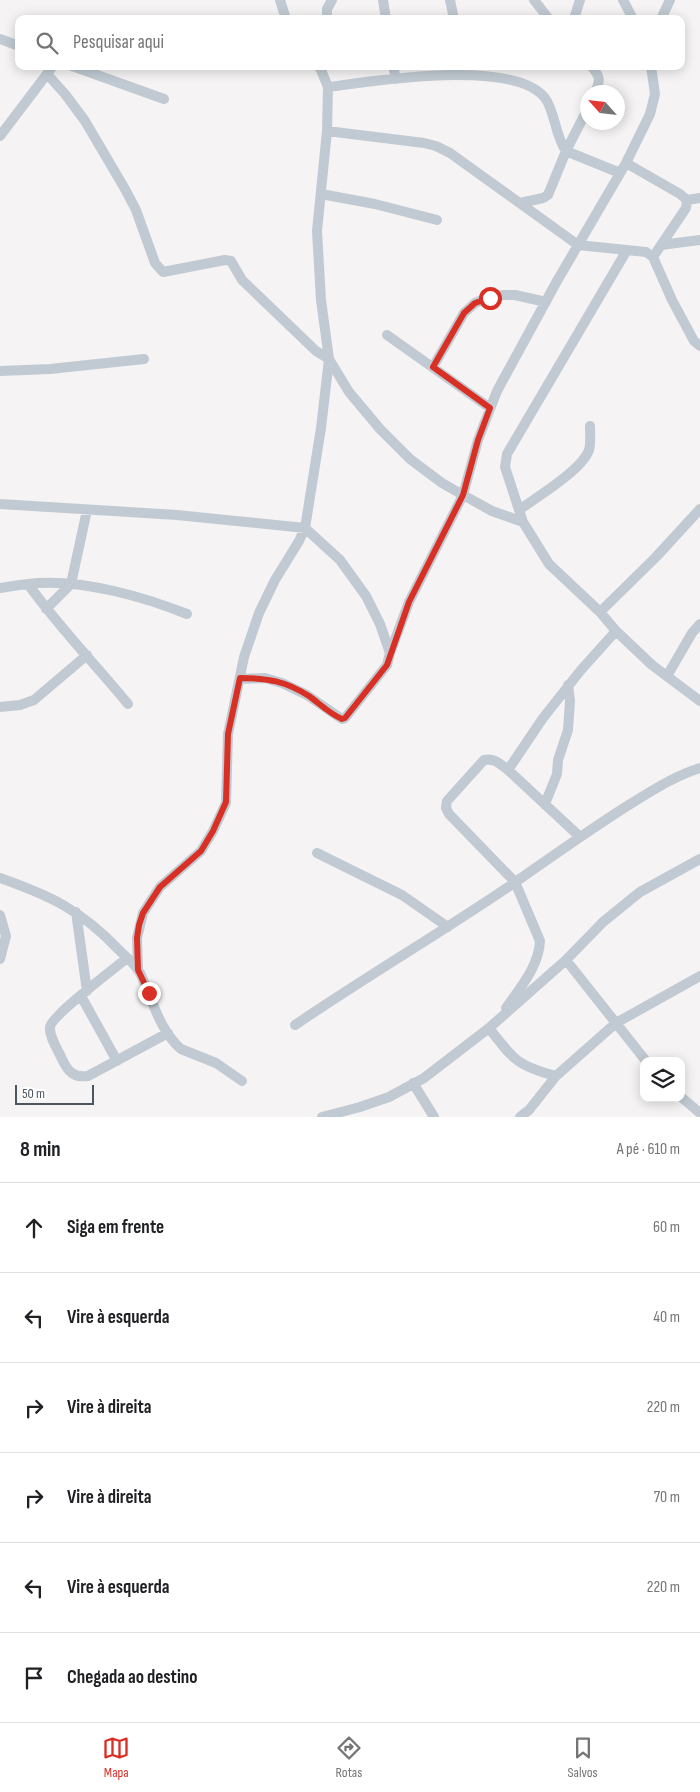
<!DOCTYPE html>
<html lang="pt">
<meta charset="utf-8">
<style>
body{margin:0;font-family:"Sofia Sans Condensed",sans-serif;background:#f2f2f2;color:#202124}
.controls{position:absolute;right:15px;bottom:15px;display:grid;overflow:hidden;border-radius:10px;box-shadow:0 2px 12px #0003}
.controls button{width:45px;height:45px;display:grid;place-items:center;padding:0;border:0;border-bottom:1px solid #e0e0e0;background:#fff;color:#202124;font:25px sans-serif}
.compass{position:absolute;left:580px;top:85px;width:45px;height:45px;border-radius:50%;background:#fff;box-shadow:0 2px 12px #0003;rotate:297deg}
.scale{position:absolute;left:15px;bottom:12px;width:79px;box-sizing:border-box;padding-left:5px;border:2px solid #4a5661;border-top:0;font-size:14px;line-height:18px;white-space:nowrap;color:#4a5661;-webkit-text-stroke:4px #fff;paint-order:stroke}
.stop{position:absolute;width:15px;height:15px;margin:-11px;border:4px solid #d93025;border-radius:50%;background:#fff}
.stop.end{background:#d93025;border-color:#fff;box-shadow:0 1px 5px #0008}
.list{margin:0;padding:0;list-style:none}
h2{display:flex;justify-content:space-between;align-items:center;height:65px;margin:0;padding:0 20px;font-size:21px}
h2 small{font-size:16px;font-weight:400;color:#757577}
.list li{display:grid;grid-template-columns:32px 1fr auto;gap:15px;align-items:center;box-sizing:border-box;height:90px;padding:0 20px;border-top:1px solid #e0e0e0}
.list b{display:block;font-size:19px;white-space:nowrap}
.list em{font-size:16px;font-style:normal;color:#757577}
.icon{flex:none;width:28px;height:28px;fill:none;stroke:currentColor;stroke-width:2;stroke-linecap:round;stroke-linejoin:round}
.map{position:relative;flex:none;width:700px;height:1117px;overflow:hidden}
.search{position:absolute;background:#fff;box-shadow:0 2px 12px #0003;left:15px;right:15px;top:15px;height:55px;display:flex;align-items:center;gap:12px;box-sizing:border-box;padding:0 18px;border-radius:10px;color:#757577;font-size:19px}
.sheet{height:605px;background:#fff}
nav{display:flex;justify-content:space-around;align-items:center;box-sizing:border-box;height:70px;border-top:1px solid #e0e0e0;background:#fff;font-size:14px;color:#757577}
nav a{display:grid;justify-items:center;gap:2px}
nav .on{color:#d93025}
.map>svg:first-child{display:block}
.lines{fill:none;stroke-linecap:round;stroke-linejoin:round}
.minor{stroke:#c1cad2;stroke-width:10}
.route{stroke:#d93025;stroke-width:6}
</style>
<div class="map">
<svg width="700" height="1117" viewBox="0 0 700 1117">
<rect width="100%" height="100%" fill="#f5f3f3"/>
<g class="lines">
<path class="minor" d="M280 0 286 19
M383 0 386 19
M450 0 454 19
M534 0 549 19
M623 0 633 19
M327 19V9L332 0
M574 19 580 0
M661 19 670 0
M0 39 19 46
M72 66 164 99
M393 66 396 79
M591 66C600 76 601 80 595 92
M47 74 65 94 85 121 125 189 136 210 155 263 163 272 225 260 231 261 242 280 316 351 329 359 349 392 380 429 410 459 442 483 463 495 492 511 523 522 549 564 600 612 616 631 652 665 700 701
M328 87C375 81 513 58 545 98 555 111 555 136 566 151L620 173
M327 131 424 143 436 146 450 153 578 245 646 252 653 257 672 300 694 341 700 346
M0 136 53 66
M626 163 680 194 687 200 686 208 653 257
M321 194 375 204 437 220
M687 200 700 198
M520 203 543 198 548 195 566 151 588 108
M661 245 700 240
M387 335 490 408
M433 367 464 313 475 303 490 297 504 295H515L546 302
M0 371 50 369 144 359
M0 504 177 515 305 528 340 560 366 596 380 624 390 653 387 665 345 718 342 719 307 695 282 683 265 678 240 679
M519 510C537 497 582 470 589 450 591 443 590 434 590 426
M523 522 505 467 507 454 627 250
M28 584C58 626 95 664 128 704
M0 588C12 586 25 584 38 583 85 580 144 597 187 614
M46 609 71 584 87 510
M600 612 656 557 700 509
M390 653 409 602 463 495 478 440 497 391 557 281 626 163 650 114 655 94 651 66
M667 676 692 633 700 624
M0 707 20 705 34 700 87 655
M508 770 543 718 581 670 616 631
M545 804 557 774 558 760 568 730 570 701 568 685
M317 853 402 895 448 927
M0 878C51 896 81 910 119 950 126 957 135 964 140 973 152 998 159 1030 181 1049L216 1063 242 1081
M76 912 87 991
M0 915 6 936 0 959
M127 958C114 969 52 1015 50 1027 49 1037 58 1050 62 1059 68 1072 74 1078 88 1076L168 1033
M566 960 646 1061
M138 970 137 938 143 913 160 887 201 851 213 831 226 803 228 734 244 657 259 613 275 580 299 541 305 528 321 428 329 359 321 300 317 231 327 131 328 87 321 70 318 66
M81 996 117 1061
M506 1008C520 988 539 966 540 941L515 882 449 814 446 808 447 801 484 760C495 758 500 764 508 770L579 836
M295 1025C367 976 442 932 514 883 551 857 588 831 627 806 650 792 674 776 700 768
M489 1028C513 1059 517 1066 556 1076
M413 1083 434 1117
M681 1097 700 1113
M322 1117 360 1107 389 1097 424 1078 489 1028 566 960 603 922 640 892 700 859
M520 1117 529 1110 556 1076 616 1023 700 976"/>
</g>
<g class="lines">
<path class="route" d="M149 993 138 970 137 938 139 925 143 913 160 887 201 851 213 831 226 802 228 734 240 678C268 678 285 681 309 696 320 704 330 714 342 719L345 718 387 665 409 602 463 495 478 440 490 408 433 367 464 313 475 303 490 298"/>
</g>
</svg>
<div class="controls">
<button><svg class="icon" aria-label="layers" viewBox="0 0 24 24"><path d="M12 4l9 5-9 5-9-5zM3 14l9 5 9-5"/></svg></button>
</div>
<svg class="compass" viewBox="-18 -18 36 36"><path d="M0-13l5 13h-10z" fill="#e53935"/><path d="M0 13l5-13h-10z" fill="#757577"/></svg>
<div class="scale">50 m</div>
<div class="stop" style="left:490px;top:298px"></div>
<div class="stop end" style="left:149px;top:993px"></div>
<div class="search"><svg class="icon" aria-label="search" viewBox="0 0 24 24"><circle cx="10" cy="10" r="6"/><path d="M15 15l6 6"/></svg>Pesquisar aqui</div>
</div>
<section class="sheet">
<h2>8 min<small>A pé · 610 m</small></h2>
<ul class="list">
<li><svg class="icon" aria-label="ahead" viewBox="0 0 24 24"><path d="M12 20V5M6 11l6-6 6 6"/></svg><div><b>Siga em frente</b></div><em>60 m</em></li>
<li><svg class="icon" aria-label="left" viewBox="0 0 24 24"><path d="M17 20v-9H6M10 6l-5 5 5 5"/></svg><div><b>Vire à esquerda</b></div><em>40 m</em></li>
<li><svg class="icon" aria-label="right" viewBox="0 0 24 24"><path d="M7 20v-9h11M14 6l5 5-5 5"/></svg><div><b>Vire à direita</b></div><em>220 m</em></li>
<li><svg class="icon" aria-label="right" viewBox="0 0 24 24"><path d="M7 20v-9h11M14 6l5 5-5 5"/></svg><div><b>Vire à direita</b></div><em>70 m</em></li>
<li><svg class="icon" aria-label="left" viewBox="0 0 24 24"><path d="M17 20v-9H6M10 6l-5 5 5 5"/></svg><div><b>Vire à esquerda</b></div><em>220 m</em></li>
<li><svg class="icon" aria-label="arrive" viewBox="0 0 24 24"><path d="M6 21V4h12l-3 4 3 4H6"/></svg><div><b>Chegada ao destino</b></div></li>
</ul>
</section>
<nav>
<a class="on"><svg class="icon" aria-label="map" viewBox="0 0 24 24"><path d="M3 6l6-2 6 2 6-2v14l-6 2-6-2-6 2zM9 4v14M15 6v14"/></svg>Mapa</a>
<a><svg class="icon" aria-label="directions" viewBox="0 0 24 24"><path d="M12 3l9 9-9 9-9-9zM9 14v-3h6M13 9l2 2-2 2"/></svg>Rotas</a>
<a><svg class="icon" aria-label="saved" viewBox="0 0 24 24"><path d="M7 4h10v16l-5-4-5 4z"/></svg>Salvos</a>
</nav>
